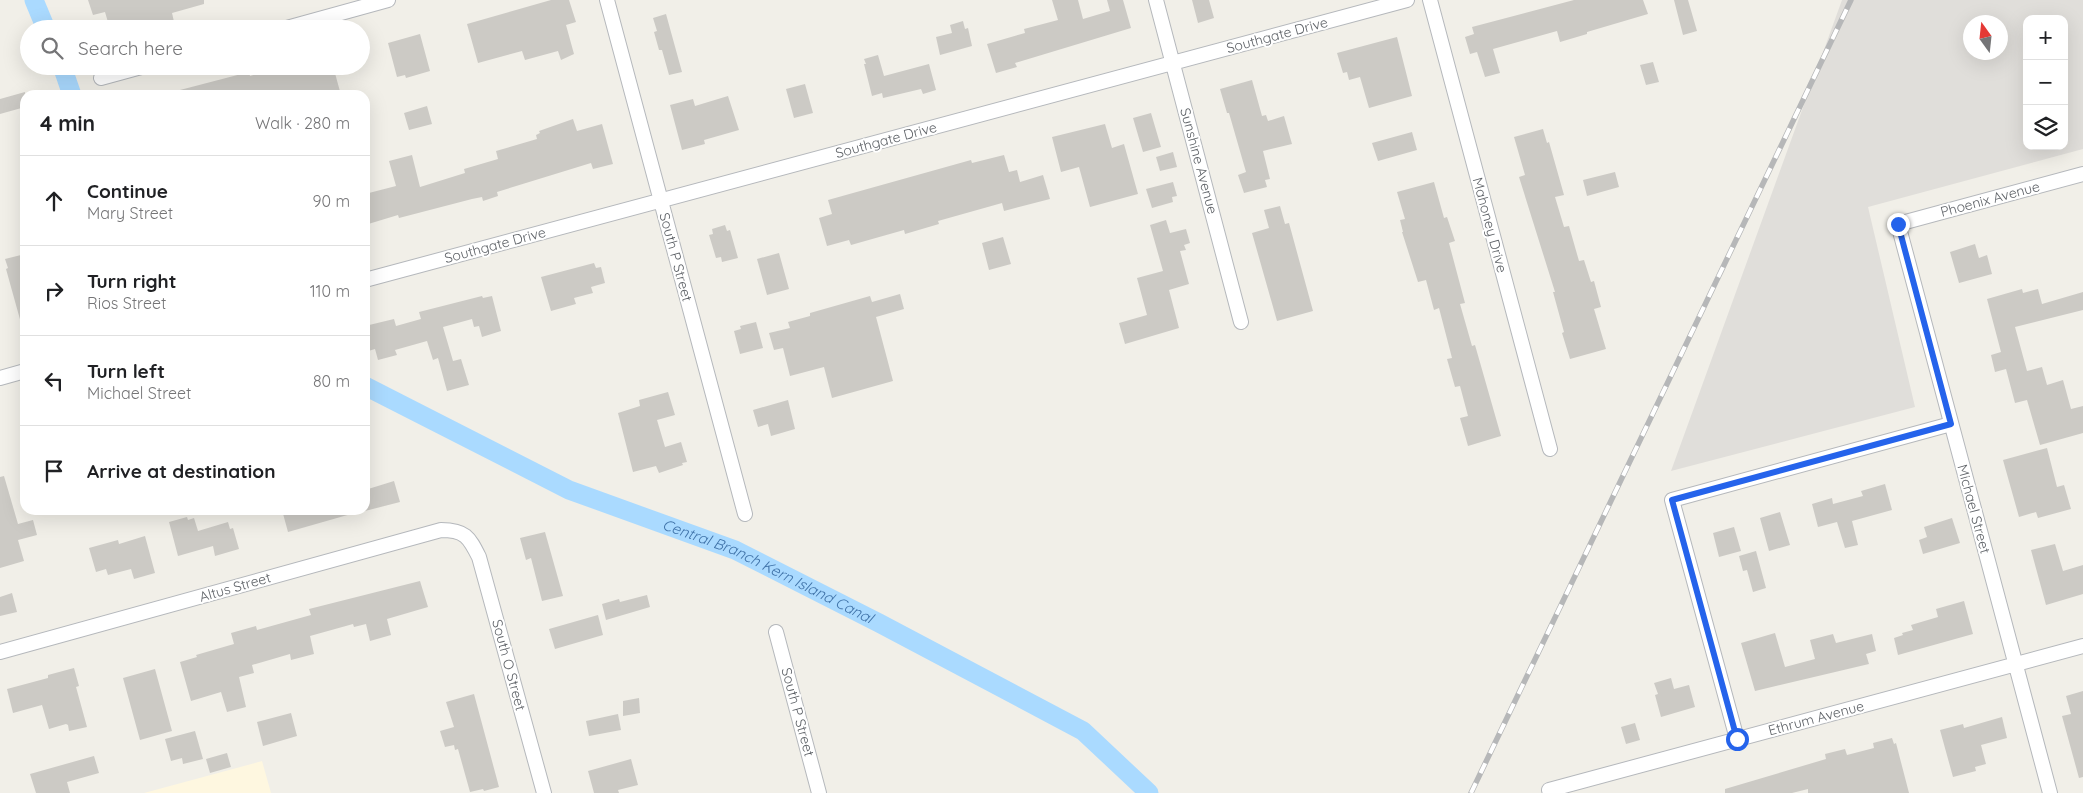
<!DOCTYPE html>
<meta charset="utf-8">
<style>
body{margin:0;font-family:Quicksand,sans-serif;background:#f2f2f2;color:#202124}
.controls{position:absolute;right:15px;top:15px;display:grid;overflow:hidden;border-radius:10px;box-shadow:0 5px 20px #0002}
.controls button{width:45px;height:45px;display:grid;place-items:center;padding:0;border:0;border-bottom:1px solid #e0e0e0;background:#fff;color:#202124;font:25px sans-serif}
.compass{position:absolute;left:1963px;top:15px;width:45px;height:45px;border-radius:50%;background:#fff;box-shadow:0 5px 20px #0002;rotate:345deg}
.stop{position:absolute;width:15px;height:15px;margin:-11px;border:4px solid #2563eb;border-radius:50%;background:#fff}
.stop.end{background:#2563eb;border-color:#fff;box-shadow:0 1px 5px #0008}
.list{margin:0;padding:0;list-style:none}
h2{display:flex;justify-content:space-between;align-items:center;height:65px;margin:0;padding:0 20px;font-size:21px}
h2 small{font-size:16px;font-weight:400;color:#757577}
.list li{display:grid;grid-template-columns:32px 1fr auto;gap:15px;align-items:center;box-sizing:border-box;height:90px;padding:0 20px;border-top:1px solid #e0e0e0}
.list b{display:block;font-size:19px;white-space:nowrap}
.list p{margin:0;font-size:16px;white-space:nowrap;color:#757577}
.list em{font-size:16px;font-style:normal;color:#757577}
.icon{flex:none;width:28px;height:28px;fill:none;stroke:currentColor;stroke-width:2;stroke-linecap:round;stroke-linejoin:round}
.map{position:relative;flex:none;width:2083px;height:793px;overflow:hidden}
.search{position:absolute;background:#fff;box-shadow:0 5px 20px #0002;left:20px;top:20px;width:350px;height:55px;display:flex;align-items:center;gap:12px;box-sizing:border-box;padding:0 18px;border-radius:28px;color:#757577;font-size:19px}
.panel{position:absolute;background:#fff;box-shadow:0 5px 20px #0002;left:20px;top:90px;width:350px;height:425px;border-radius:15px}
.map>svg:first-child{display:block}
.commercial{fill:#fef7e0}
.industrial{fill:#e0deda;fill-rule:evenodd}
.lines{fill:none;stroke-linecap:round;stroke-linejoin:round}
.canal{stroke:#aadaff;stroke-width:19}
.building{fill:#cccac5}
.street-casing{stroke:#b5b8bc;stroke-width:16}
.street{stroke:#fff;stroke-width:14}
.rail-casing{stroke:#b6b7b8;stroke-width:5.5}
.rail{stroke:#fff;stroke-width:4;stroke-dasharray:11;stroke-linecap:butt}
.route{stroke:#2563eb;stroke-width:6}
.labels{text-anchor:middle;stroke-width:4;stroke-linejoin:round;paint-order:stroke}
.street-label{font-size:14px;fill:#5f6368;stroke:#fff}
.water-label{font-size:15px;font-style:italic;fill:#4174aa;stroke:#fff}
</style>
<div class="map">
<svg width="2083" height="793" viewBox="0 0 2083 793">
<rect width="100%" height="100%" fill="#f1efe8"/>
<path class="commercial" d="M262 761 271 793H144Z"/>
<path class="industrial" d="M1842 0H2083V149L1868 207 1915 407 1671 471ZM2027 19H2064V146H2027ZM1970 22H2000V52H1970Z"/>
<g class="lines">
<g class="canal">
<path d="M34 0 46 29"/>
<path d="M62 66 72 95"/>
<path id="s1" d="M365 386 569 490 735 550 879 623 1083 731 1149 793"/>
</g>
</g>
<path class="building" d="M88 0H204V4L172 13 175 26 167 29H110L105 12 93 15Z
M551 0H569L576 22 566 25 574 54 561 60 558 51 525 60 522 51 478 63 467 24Z
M1052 0H1078L1083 19 1110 11 1107 0H1123L1131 28 1015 63 1017 67 996 73 987 44 1025 33 1024 29 1058 20Z
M1192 0H1209L1214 18 1198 23Z
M1574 0H1643L1648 14 1587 32V34L1560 42 1557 31 1493 49 1500 73 1485 77 1477 52 1470 54 1465 37 1474 34 1472 27Z
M1674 0H1688L1697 31 1683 35Z
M666 14 682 72 669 75 662 50H659L654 32 657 31 653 18Z
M963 21 965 29 968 28 972 46 940 55 936 37 952 33 950 25Z
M420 34 430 71 406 78 405 75 397 77 388 43Z
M1397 37 1412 96 1369 108 1360 77 1349 80 1347 72 1343 73 1337 53Z
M878 55 884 76 929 64 936 90 923 94 921 89 883 98 882 93 872 96 864 64H866L864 59Z
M1653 62 1659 82 1646 85 1640 65Z
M285 66H333L341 95H317L316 92 303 95H181L180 90 249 72 250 76Z
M1252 80 1262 116 1266 115 1268 121 1284 116 1292 144 1263 151 1270 179 1265 180 1267 187 1244 193 1238 175 1246 172 1229 113H1227L1220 89Z
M805 84 813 113 794 118 786 89Z
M25 92V107L0 114V99Z
M728 96 739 130 704 140 705 144 682 150 670 105 693 99 695 106Z
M427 106 432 124 409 130 404 113Z
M1151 113 1161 147 1143 152 1133 118Z
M573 119 577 131 602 124 613 164 593 169 591 163 497 192 498 196 483 201 482 197 472 199 399 218 398 215 365 225V194L396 186 389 161 412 155 420 187 465 173 464 169 498 159 496 151 537 139 536 135 540 133 539 131Z
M1105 124 1112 148 1124 144 1138 194 1090 207 1079 167 1061 172 1052 137Z
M1543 129 1547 143 1549 142 1564 195 1555 197 1564 227 1569 226 1579 261 1584 260 1591 282 1594 281 1601 307 1594 309 1606 349 1570 359 1562 333 1564 332 1553 292H1555L1519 177 1525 175 1514 137Z
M1412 132 1417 150 1378 161 1372 143Z
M1173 152 1177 167 1160 171 1156 157Z
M1004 155 1009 172 1017 170 1020 182 1043 175 1050 199 1004 211 1002 203 938 221 939 224 905 234 904 230 851 245 849 240 827 246 819 218 832 214 828 200 971 160 972 163Z
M1615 172 1619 187 1587 196 1583 180Z
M1173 182 1177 196 1172 197 1173 202 1152 208 1146 189Z
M1434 182 1444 218 1447 217 1455 241 1449 243 1465 303 1460 304 1472 346 1475 345 1501 436 1468 446 1460 418 1468 416 1460 386 1455 387 1447 359 1452 358 1439 308 1434 310 1426 280 1418 282 1402 232H1403L1400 220 1405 219 1397 192Z
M1280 206 1285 224 1289 223 1313 311 1277 321 1252 233 1269 228 1264 210Z
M1166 220 1170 233 1186 229 1190 243 1184 245 1186 250 1180 251 1189 284 1169 290 1179 328 1125 344 1119 323 1147 315 1137 278 1163 271 1150 225Z
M725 225 727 231 730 230 738 258 722 262 721 257 716 258 709 235 713 234 712 229Z
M1003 237 1011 264 989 270 982 243Z
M1975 244 1979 258 1987 255 1992 274 1959 283 1950 252Z
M779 253 789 289 767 295 757 259Z
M25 254V322L21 323 6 269 8 268 5 259Z
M594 263 596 268 601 267 605 283 591 287 593 293 574 298 576 304 551 311 541 277Z
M2022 289 2023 293 2038 289 2042 304 2083 292V310L2015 327 2027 371 2042 367 2047 385 2063 380 2071 409 2083 406V433L2040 445 2027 400 2015 403 2006 369 1995 372 1991 355 2001 352 1987 299Z
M900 294 904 309 876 317 893 381 832 398 824 367 790 376 783 348 774 350 769 333 790 328 788 322 810 316V313L870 296 872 302Z
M482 296 483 298 492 296 501 331 482 337 479 326 474 327 472 319 443 327 453 361 461 359 469 385 447 391 438 358 433 360 427 341 395 350 397 355 378 360 375 349 365 352V326L394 319 396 326 421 319 419 312Z
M756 322 763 348 740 354 734 331 741 329 740 326Z
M668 392 675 415 657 420 665 447 681 442 687 462 682 463 683 465 659 473 656 466 633 472 618 413 640 406 639 400Z
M788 400 795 429 771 436 768 424 758 427 753 410Z
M2047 448 2057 487 2064 485 2071 509 2038 518 2036 512 2019 517 2003 460Z
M4 476 18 524 33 520 37 535 18 540 24 561 0 568V477Z
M394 481 400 502 365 511V490Z
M1885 484 1892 510 1852 521 1858 545 1845 548 1837 522 1818 527 1812 504 1832 498 1833 504 1863 496 1861 491Z
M282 510H351V514L288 532Z
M1780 512 1790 545 1769 551 1760 518Z
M187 517 188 520 194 518 198 531 228 522 230 529 233 528 239 549 215 556 213 546 178 556 169 522Z
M1952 518 1960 543 1923 554 1919 540 1927 537 1924 527Z
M1734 527 1741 551 1719 557 1713 533Z
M545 532 563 596 542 601 531 558 526 560 520 538Z
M145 536 155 573 134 579 131 569 108 575 106 569 96 572 89 548 118 540 119 544Z
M2055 544 2063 571 2083 565V594L2046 605 2031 550Z
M1756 551 1766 588 1753 592 1747 570 1743 571 1739 556Z
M420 581 428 607 387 619 391 635 370 641 366 624 354 627 353 624 310 636 314 654 291 660 290 654 252 665 254 673 239 677 246 707 227 712 221 692 191 701 180 662 197 657 196 655 234 644 231 633 256 626 257 630 311 615 309 609Z
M12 593 17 612 0 616V597Z
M647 595 650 607 606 620 602 604 619 599 620 602Z
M1964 601 1973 634 1898 655 1894 638 1903 635 1902 633 1913 630 1911 625 1938 617 1936 609Z
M598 615 603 635 555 649 549 629Z
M1775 633 1785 667 1815 659 1810 640 1833 634 1836 643 1872 634 1876 651 1866 654 1869 664 1755 691 1741 643Z
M74 668 79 686 76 687 87 727 69 731 68 725 66 724 49 729 42 705 13 713 7 689 48 678V675Z
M155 669 172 731 140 740 123 678Z
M1671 678 1674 689 1689 685 1695 707 1661 717 1655 695 1658 694 1654 683Z
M2083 691V777L2079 778 2062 716 2071 714 2066 696Z
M474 694 499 787 484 791 483 789 470 792 458 749 455 750 454 745 445 747 440 731 454 727 446 702Z
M639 698 640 713 623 716V701Z
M291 713 297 736 263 746 257 722Z
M618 714 621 730 589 736 586 721Z
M2002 717 2007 738 1981 745 1986 764 1975 767 1976 771 1953 777 1940 730 1963 724 1964 728Z
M1635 723 1640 740 1626 744 1621 727Z
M195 731 203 759 183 764 182 758 171 761 165 739Z
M1892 738 1894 744 1896 743 1909 793H1808V789L1792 793H1725V789L1826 759 1825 754 1845 749 1847 755 1874 748 1873 743Z
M227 753 231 767 210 773 206 759Z
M94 756 99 773 67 782 70 793H36L30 774Z
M631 759 638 785 618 790 619 793H594L588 771Z"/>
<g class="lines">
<g class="street-casing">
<path id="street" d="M607 0 745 514
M1156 0 1241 322
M1430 0 1550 449
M283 29 388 0
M101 78 145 66
M365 280 1407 0
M0 378 25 371
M776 632 819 793
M0 652 441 530C465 530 469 537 479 557L544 793
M1737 739 1672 500 1951 424
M1550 793 1549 790 2083 646
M2050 793 1898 224 2083 174"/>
</g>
<use href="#street" class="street"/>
<g class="rail-casing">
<path id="rail" d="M1471 793 1851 0"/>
</g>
<use href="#rail" class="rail"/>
</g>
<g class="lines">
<path class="route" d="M1737 739 1672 500 1951 424 1898 224"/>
</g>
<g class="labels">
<g class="street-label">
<text transform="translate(1277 35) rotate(-15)" y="5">Southgate Drive</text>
<text transform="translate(886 140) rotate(-15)" y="5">Southgate Drive</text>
<text transform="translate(1199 161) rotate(75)" y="5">Sunshine Avenue</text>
<text transform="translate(1990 199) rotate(-15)" y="5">Phoenix Avenue</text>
<text transform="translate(1490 225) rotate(75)" y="5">Mahoney Drive</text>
<text transform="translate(495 245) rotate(-15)" y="5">Southgate Drive</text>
<text transform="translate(676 257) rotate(75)" y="5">South P Street</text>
<text transform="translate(1974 509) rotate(75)" y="5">Michael Street</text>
<text transform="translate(235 587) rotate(-16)" y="5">Altus Street</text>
<text transform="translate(509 665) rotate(75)" y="5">South O Street</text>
<text transform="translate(798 712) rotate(75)" y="5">South P Street</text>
<text transform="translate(1816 718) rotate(-15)" y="5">Ethrum Avenue</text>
</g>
<g class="water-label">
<text dy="5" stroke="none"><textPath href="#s1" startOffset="444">Central Branch Kern Island Canal</textPath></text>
</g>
</g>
</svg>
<div class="controls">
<button>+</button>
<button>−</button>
<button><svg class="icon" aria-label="layers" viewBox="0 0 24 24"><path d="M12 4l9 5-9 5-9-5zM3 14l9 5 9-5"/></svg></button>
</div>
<svg class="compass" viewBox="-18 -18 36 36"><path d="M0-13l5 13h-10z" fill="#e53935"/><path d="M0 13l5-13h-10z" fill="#757577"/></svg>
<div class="stop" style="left:1737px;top:739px"></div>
<div class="stop end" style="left:1898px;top:224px"></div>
<div class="search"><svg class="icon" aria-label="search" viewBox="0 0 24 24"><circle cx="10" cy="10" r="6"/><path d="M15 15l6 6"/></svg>Search here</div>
<section class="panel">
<h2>4 min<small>Walk · 280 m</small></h2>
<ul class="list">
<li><svg class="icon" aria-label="ahead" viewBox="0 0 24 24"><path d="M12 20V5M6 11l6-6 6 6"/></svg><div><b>Continue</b><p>Mary Street</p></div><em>90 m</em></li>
<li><svg class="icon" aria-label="right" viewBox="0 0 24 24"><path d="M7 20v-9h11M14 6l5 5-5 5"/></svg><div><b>Turn right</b><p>Rios Street</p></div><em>110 m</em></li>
<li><svg class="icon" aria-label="left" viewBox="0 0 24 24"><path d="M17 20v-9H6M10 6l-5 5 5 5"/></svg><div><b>Turn left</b><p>Michael Street</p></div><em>80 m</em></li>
<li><svg class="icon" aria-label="arrive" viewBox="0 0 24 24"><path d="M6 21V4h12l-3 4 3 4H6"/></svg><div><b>Arrive at destination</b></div></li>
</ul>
</section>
</div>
